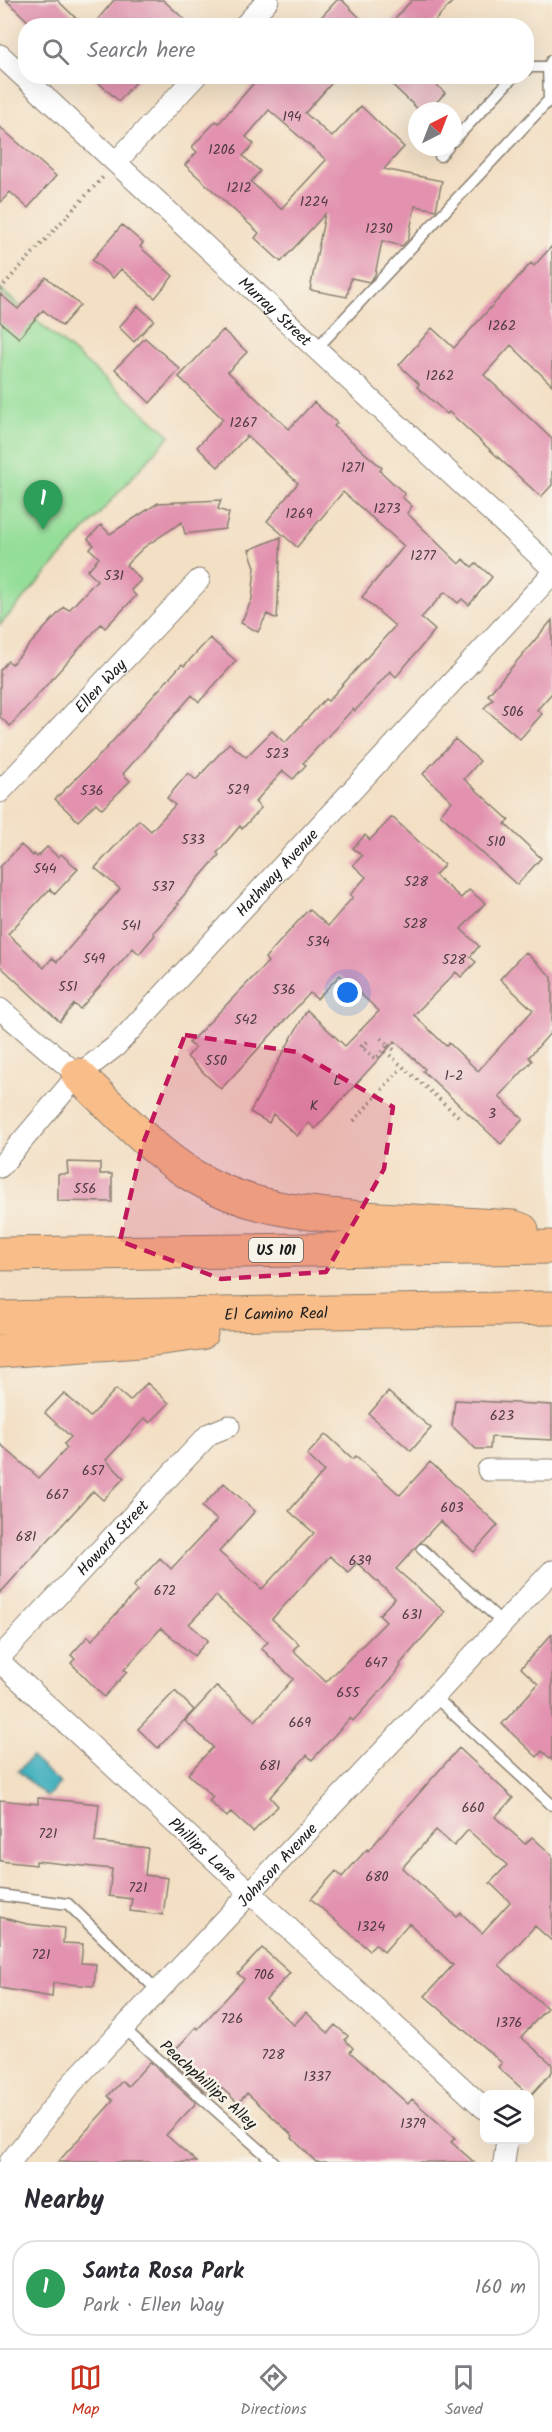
<!DOCTYPE html>
<meta charset="utf-8">
<style>
body{margin:0;font-family:Kalam,sans-serif;background:#f7f7f7;color:#2b2b33}
.controls{position:absolute;right:18px;bottom:18px;display:grid;overflow:hidden;border-radius:12px;box-shadow:0 6px 24px #0002}
.controls button{width:54px;height:54px;display:grid;place-items:center;padding:0;border:0;border-bottom:2px solid #e1e1e2;background:#fff;color:#2b2b33;font:30px sans-serif}
.compass{position:absolute;left:408px;top:102px;width:54px;height:54px;border-radius:50%;background:#fff;box-shadow:0 6px 24px #0002;rotate:42deg}
.you{position:absolute;left:348px;top:993px;width:21px;height:21px;margin:-15px;border:4px solid #fff;border-radius:50%;background:#1a73e8;box-shadow:0 0 0 9px #1a73e833}
.badge{display:grid;place-items:center;width:39px;height:39px;border-radius:50%;background:#c8321e;color:#fff;font-size:20px;font-weight:700}
.pin{position:absolute;translate:-50% -50px;filter:drop-shadow(0 2px 3px #0008)}
.pin::after{content:'';position:absolute;top:32px;width:21px;height:18px;background:inherit;clip-path:polygon(0 0,100% 0,50% 100%)}
.list{margin:0;padding:0;list-style:none}
h2{display:flex;justify-content:space-between;align-items:center;height:78px;margin:0;padding:0 24px;font-size:26px}
h2 small{font-size:20px;font-weight:400;color:#7c7c81}
.list li{display:grid;grid-template-columns:39px 1fr auto;gap:18px;align-items:center;box-sizing:border-box;height:96px;margin:0 12px 12px;padding:0 12px;border:2px solid #e1e1e2;border-radius:24px}
.list b{display:block;font-size:22px;white-space:nowrap}
.list p{margin:0;font-size:20px;white-space:nowrap;color:#7c7c81}
.list em{font-size:20px;font-style:normal;color:#7c7c81}
.icon{flex:none;width:33px;height:33px;fill:none;stroke:currentColor;stroke-width:2;stroke-linecap:round;stroke-linejoin:round}
.map{position:relative;flex:none;width:552px;height:2162px;overflow:hidden}
.search{position:absolute;background:#fff;box-shadow:0 6px 24px #0002;left:18px;right:18px;top:18px;height:66px;display:flex;align-items:center;gap:15px;box-sizing:border-box;padding:0 21px;border-radius:24px;color:#7c7c81;font-size:22px}
.sheet{height:186px;background:#fff}
nav{display:flex;justify-content:space-around;align-items:center;box-sizing:border-box;height:84px;border-top:2px solid #e1e1e2;background:#fff;font-size:16px;color:#7c7c81}
nav a{display:grid;justify-items:center;gap:3px}
nav .on{color:#c8321e}
.map>svg:first-child{display:block}
.green{fill:#94de99;stroke:#587d5a;stroke-width:1.5}
.water{fill:#42b0be;stroke:#2f666d;stroke-width:1.5}
.building{fill:#e291af;fill-rule:evenodd}
.lines{fill:none;stroke-linecap:round;stroke-linejoin:round}
.lane-casing{stroke:#887e70;stroke-width:13}
.street-casing{stroke:#887e70;stroke-width:23}
.highway-casing{stroke:#887e70;stroke-width:35}
.path{stroke:#887e70;stroke-width:4;stroke-dasharray:1.5 4.5;stroke-linecap:butt}
.lane{stroke:#fff;stroke-width:10}
.street{stroke:#fff;stroke-width:21}
.highway{stroke:#f8bd89;stroke-width:33}
.marked{fill:#c2185b;fill-opacity:0.2;stroke:#c2185b;stroke-width:4.5;stroke-dasharray:12 8;stroke-linejoin:round}
.labels{text-anchor:middle;stroke-width:5;stroke-linejoin:round;paint-order:stroke}
.number-label{font-size:14px;fill:#4e3941}
.shield{fill:#f7f3e8;stroke:#5e5c59;stroke-width:1.5}
.shield-label{font-size:15px;font-weight:bold;fill:#1c1c1c}
.street-label{font-size:16px;fill:#1c1c1c;stroke:#f7f3e8}
</style>
<div class="map">
<svg width="552" height="2162" viewBox="0 0 552 2162">
<rect width="100%" height="100%" fill="#f7f3e8"/>
<filter id="ink" filterUnits="userSpaceOnUse"><feTurbulence type="fractalNoise" baseFrequency=".0167" numOctaves="2"/><feDisplacementMap in="SourceGraphic" scale="12" xChannelSelector="R" yChannelSelector="G"/><feConvolveMatrix kernelMatrix="1 2 1 2 8 2 1 2 1" color-interpolation-filters="sRGB"/></filter>
<filter id="wash" filterUnits="userSpaceOnUse"><feTurbulence type="fractalNoise" baseFrequency=".008" numOctaves="4" result="noise"/><feDisplacementMap in="SourceGraphic" scale="24" xChannelSelector="R" yChannelSelector="G"/><feGaussianBlur stdDeviation="1.35" result="paint"/><feColorMatrix in="noise" values="0 0 0 0 0 0 0 0 0 0 0 0 0 0 0 0 0 1.4 0 .05"/><feComposite in="paint" operator="in"/></filter>
<g filter="url(#wash)">
<rect width="100%" height="100%" fill="#f3dfc4"/>
<path class="green" d="M0 289 170 435 0 625Z"/>
<path class="water" d="M31 1757 60 1783 47 1797 18 1771Z"/>
<g id="blocks">
<path class="building" d="M6 0H57L84 26H33Z
M114 0H163L192 26H92Z
M337 0H342L368 26H313Z
M412 0H454L430 26H388Z
M91 76H141L119 101Z
M260 76H338L305 113 332 137 361 106 404 147 384 169 442 181 436 210 415 206 408 240 402 246 382 241 375 275 369 282 351 278 347 297 310 290 325 214 281 262 255 238 259 233 185 165 197 152 192 147 216 121 219 123ZM269 110 326 160 281 209 251 182 260 171 243 156 254 144 246 137Z
M383 76H428L445 93 428 111H420Z
M0 127 56 176 28 208 10 192 0 203Z
M122 225 143 243 140 247 173 276 155 298 121 269 113 278 92 260Z
M552 246V385L511 345 484 375 552 439V485L541 497 449 412 447 414 417 387 419 384 399 365 432 328 454 348 531 263 534 266Z
M46 277 80 305 62 326 43 310 19 338 0 322V294L18 309Z
M138 306 154 320 134 342 119 327Z
M223 330 247 352 228 372 289 429 314 402 337 423 334 426 382 468 380 471 405 494 402 497 412 506 407 513 459 564 463 559 472 567 476 563 492 577 469 605 462 599 458 603 445 592 421 618 435 630 396 677 390 671 355 711 353 709 303 763 306 765 293 779 283 771 255 802 261 808 242 829 240 826 217 853 219 855 177 903 179 904 153 933 155 935 139 954 133 948 80 1009 74 1004 60 1022 0 966V867L21 845 33 856 34 854 37 857 47 847 58 857 61 854 78 869 55 894 50 889 43 896 8 934 44 968 52 958 57 962 120 889 95 868 139 820 151 831 175 805 167 798 188 773 196 780 229 743 246 757 272 731 285 743 325 699 328 701 395 626 362 597 404 546 343 492 297 547 267 521 298 483 247 436 218 467 197 447 223 419 179 377Z
M145 338 180 369 150 403 115 369Z
M221 500 218 509 229 513 225 529 185 534 182 522 143 548 126 565 141 580 131 590 136 596 105 628 101 624 10 726 0 717V670L8 661 12 664 64 607 69 610 97 580 87 571 99 558 90 549 94 545 88 539 101 525 110 534 158 503Z
M281 537 277 619 267 614 258 632 241 623 252 599 255 567 249 550Z
M552 620V693L537 710 542 714 520 739 484 708 493 699 488 695Z
M210 638 236 661 199 702 192 695 123 774 130 781 102 809 96 803 78 821 55 799 101 754 182 664 184 666Z
M455 739 480 761 464 779 509 820 505 824 541 858 517 885 440 814 452 801 423 774Z
M392 817 444 865 435 875 461 898 469 890 485 903 461 929 479 946 470 957 476 962 461 977 456 972 414 1015 446 1046 449 1043 478 1071 533 1010 500 979 525 952 552 977V1031L529 1057 532 1061 499 1097 523 1119 501 1144 423 1071 425 1069 395 1041 315 1129 309 1123 297 1136 273 1114 269 1123 250 1112 307 1010 345 1046 379 1011 340 975 317 999 310 993 221 1089 187 1057 195 1048 189 1043 268 962 265 958 309 909 328 926 353 897 350 895 366 877 353 865 362 856 353 848 365 835 370 840Z
M67 1162 100 1163V1174H112V1202L58 1201V1174H68Z
M147 1383 169 1403 150 1423 145 1418 106 1460 124 1478 103 1500 93 1491 0 1593V1444L39 1478 67 1448 64 1444 71 1437 45 1413 64 1393 90 1417 116 1389 130 1401Z
M388 1392 431 1428 411 1451 369 1414Z
M455 1400 552 1405V1440L491 1437 490 1449H476L452 1426Z
M326 1434 353 1459 356 1456 400 1495 430 1462 498 1525 474 1552 440 1521 396 1569 445 1612 400 1664 401 1666 394 1676 353 1721 350 1718 312 1760 307 1755 270 1797 278 1806 253 1832 231 1812 227 1817 209 1801 213 1797 188 1774 213 1747 185 1721 217 1686 255 1721 293 1679 261 1648 268 1642 216 1596 189 1624 208 1640 194 1656 161 1628 124 1670 127 1672 104 1697 71 1663 75 1659 71 1655 88 1636 92 1640 137 1591 133 1587 160 1558 171 1569 217 1520 202 1507 224 1483 255 1511 219 1552 262 1589 314 1533 289 1511 324 1471 307 1455ZM330 1556 348 1572 357 1563 395 1598 379 1615 386 1622 326 1682 293 1650 299 1644 272 1619Z
M552 1634V1760L542 1751 537 1757 502 1724 538 1684 521 1668Z
M175 1691 194 1710 158 1748 138 1729Z
M459 1748 513 1798 495 1817 525 1844 532 1837 552 1855V1941L535 1926 499 1965 547 2008 521 2037 552 2064V2072L530 2096 498 2067 502 2063 425 1996 453 1965 409 1923 384 1952 375 1944 369 1950 311 1899 336 1871 342 1877 367 1849 368 1851ZM436 1830 454 1846 468 1830 507 1865 490 1883 510 1902 482 1933 461 1913 457 1917 402 1868Z
M38 1798 99 1804 95 1842 148 1848 145 1875 168 1878 163 1915 130 1911 132 1899 109 1896 112 1869 36 1861V1865L0 1861V1800L38 1804Z
M0 1917 27 1924 64 1928 63 1943 83 1944 81 1963 96 1964 94 1986 53 1983 52 1997 0 1988Z
M262 1948 290 1973 266 1999 294 2025 306 2012 328 2033 335 2025 348 2036 345 2040 353 2048 350 2052 408 2104 412 2099 432 2117 455 2138 451 2142 474 2162H316L292 2138 293 2136 247 2093 238 2103 215 2082 206 2092 168 2058 196 2027 198 2029 244 1979 238 1974Z
M150 2062 196 2103 166 2135 197 2162H58L113 2101 108 2096 122 2081 128 2086Z"/>
</g>
</g>
<g filter="url(#ink)">
<use href="#blocks" fill-opacity="0" stroke="#887e70" stroke-width="1.5"/>
<g class="lines">
<g class="lane-casing">
<path id="lane" d="M526 70 531 67H548
M453 141 514 76
M440 156 448 147
M316 349 549 100 548 67 552 60
M422 1549 503 1623
M434 1696 552 1805
M0 1895 68 1904 158 1991
M123 2028 274 2162"/>
</g>
<g class="street-casing">
<g id="street">
<path d="M244 26 268 0"/>
<path id="s1" d="M0 55 552 568"/>
<path d="M116 162 196 76"/>
<path id="s2" d="M0 792 199 580"/>
<path d="M0 1009 78 1075"/>
<path id="s3" d="M0 1167 78 1075 116 1046 552 574"/>
<path d="M488 1470H552"/>
<path id="s4" d="M0 1657 209 1434 229 1426"/>
<path id="s5" d="M0 1662 484 2108"/>
<path id="s6" d="M10 2162 72 2083 552 1571"/>
<path d="M504 2162 507 2140"/>
</g>
</g>
<g class="highway-casing">
<g id="highway">
<path d="M78 1075C115 1110 152 1151 195 1177 252 1211 316 1215 380 1219 424 1222 469 1224 513 1227L522 1230"/>
<path d="M0 1254 552 1247"/>
<path id="s7" d="M0 1318 552 1308"/>
<path d="M0 1351 140 1341 201 1333"/>
</g>
</g>
<path class="path" d="M0 289 103 177
M381 1038 388 1045 384 1050 458 1116
M360 1045 376 1059 384 1050
M388 1045 397 1052
M362 1047 370 1039
M354 1121 402 1067"/>
<use href="#lane" class="lane"/>
<use href="#street" class="street"/>
<use href="#highway" class="highway"/>
</g>
</g>
<path class="marked" d="M185 1035 297 1052 393 1107 384 1169 326 1272 221 1279 120 1241 142 1146Z"/>
<g class="labels">
<g class="number-label">
<text x="292" y="121">194</text>
<text x="222" y="154">1206</text>
<text x="239" y="192">1212</text>
<text x="314" y="206">1224</text>
<text x="379" y="233">1230</text>
<text x="502" y="330">1262</text>
<text x="440" y="380">1262</text>
<text x="243" y="427">1267</text>
<text x="353" y="472">1271</text>
<text x="387" y="513">1273</text>
<text x="299" y="518">1269</text>
<text x="423" y="560">1277</text>
<text x="114" y="580">531</text>
<text x="513" y="716">506</text>
<text x="277" y="758">523</text>
<text x="238" y="794">529</text>
<text x="92" y="795">536</text>
<text x="193" y="844">533</text>
<text x="496" y="846">510</text>
<text x="45" y="873">544</text>
<text x="416" y="886">528</text>
<text x="163" y="891">537</text>
<text x="415" y="928">528</text>
<text x="131" y="930">541</text>
<text x="318" y="946">534</text>
<text x="94" y="963">549</text>
<text x="454" y="964">528</text>
<text x="68" y="991">551</text>
<text x="284" y="994">536</text>
<text x="246" y="1024">542</text>
<text x="216" y="1065">550</text>
<text x="454" y="1080">1-2</text>
<text x="337" y="1085">L</text>
<text x="314" y="1110">K</text>
<text x="492" y="1118">3</text>
<text x="85" y="1193">556</text>
<text x="502" y="1420">623</text>
<text x="93" y="1475">657</text>
<text x="57" y="1499">667</text>
<text x="452" y="1512">603</text>
<text x="26" y="1541">681</text>
<text x="360" y="1565">639</text>
<text x="165" y="1595">672</text>
<text x="412" y="1619">631</text>
<text x="376" y="1667">647</text>
<text x="348" y="1697">655</text>
<text x="300" y="1727">669</text>
<text x="270" y="1770">681</text>
<text x="473" y="1812">660</text>
<text x="48" y="1838">721</text>
<text x="377" y="1881">680</text>
<text x="138" y="1892">721</text>
<text x="371" y="1931">1324</text>
<text x="41" y="1959">721</text>
<text x="264" y="1979">706</text>
<text x="232" y="2023">726</text>
<text x="509" y="2027">1376</text>
<text x="273" y="2059">728</text>
<text x="317" y="2081">1337</text>
<text x="413" y="2128">1379</text>
</g>
<rect class="shield" x="249" y="1238" width="54" height="24" rx="4.5"/>
<g class="shield-label">
<text x="276" y="1255">US 101</text>
</g>
<g class="street-label">
<text dy="6" stroke="none"><textPath href="#s1" startOffset="376">Murray Street</textPath></text>
<text dy="6" stroke="none"><textPath href="#s2" startOffset="146">Ellen Way</textPath></text>
<text dy="6" stroke="none"><textPath href="#s3" startOffset="405">Hathway Avenue</textPath></text>
<text dy="6" stroke="none"><textPath href="#s7" startOffset="276">El Camino Real</textPath></text>
<text dy="6" stroke="none"><textPath href="#s4" startOffset="164">Howard Street</textPath></text>
<text dy="6" stroke="none"><textPath href="#s5" startOffset="276">Phillips Lane</textPath></text>
<text dy="6" stroke="none"><textPath href="#s6" startOffset="400">Johnson Avenue</textPath></text>
<text transform="translate(209 2084) rotate(42)" y="6">Peachphillips Alley</text>
</g>
</g>
</svg>
<div class="controls">
<button><svg class="icon" aria-label="layers" viewBox="0 0 24 24"><path d="M12 4l9 5-9 5-9-5zM3 14l9 5 9-5"/></svg></button>
</div>
<svg class="compass" viewBox="-18 -18 36 36"><path d="M0-13l5 13h-10z" fill="#e53935"/><path d="M0 13l5-13h-10z" fill="#7c7c81"/></svg>
<div class="you"></div>
<div class="pin badge" style="left:43px;top:530px;background:#2e9e5b">1</div>
<div class="search"><svg class="icon" aria-label="search" viewBox="0 0 24 24"><circle cx="10" cy="10" r="6"/><path d="M15 15l6 6"/></svg>Search here</div>
</div>
<section class="sheet">
<h2>Nearby<small></small></h2>
<ul class="list">
<li><span class="badge" style="background:#2e9e5b">1</span><div><b>Santa Rosa Park</b><p>Park · Ellen Way</p></div><em>160 m</em></li>
</ul>
</section>
<nav>
<a class="on"><svg class="icon" aria-label="map" viewBox="0 0 24 24"><path d="M3 6l6-2 6 2 6-2v14l-6 2-6-2-6 2zM9 4v14M15 6v14"/></svg>Map</a>
<a><svg class="icon" aria-label="directions" viewBox="0 0 24 24"><path d="M12 3l9 9-9 9-9-9zM9 14v-3h6M13 9l2 2-2 2"/></svg>Directions</a>
<a><svg class="icon" aria-label="saved" viewBox="0 0 24 24"><path d="M7 4h10v16l-5-4-5 4z"/></svg>Saved</a>
</nav>
